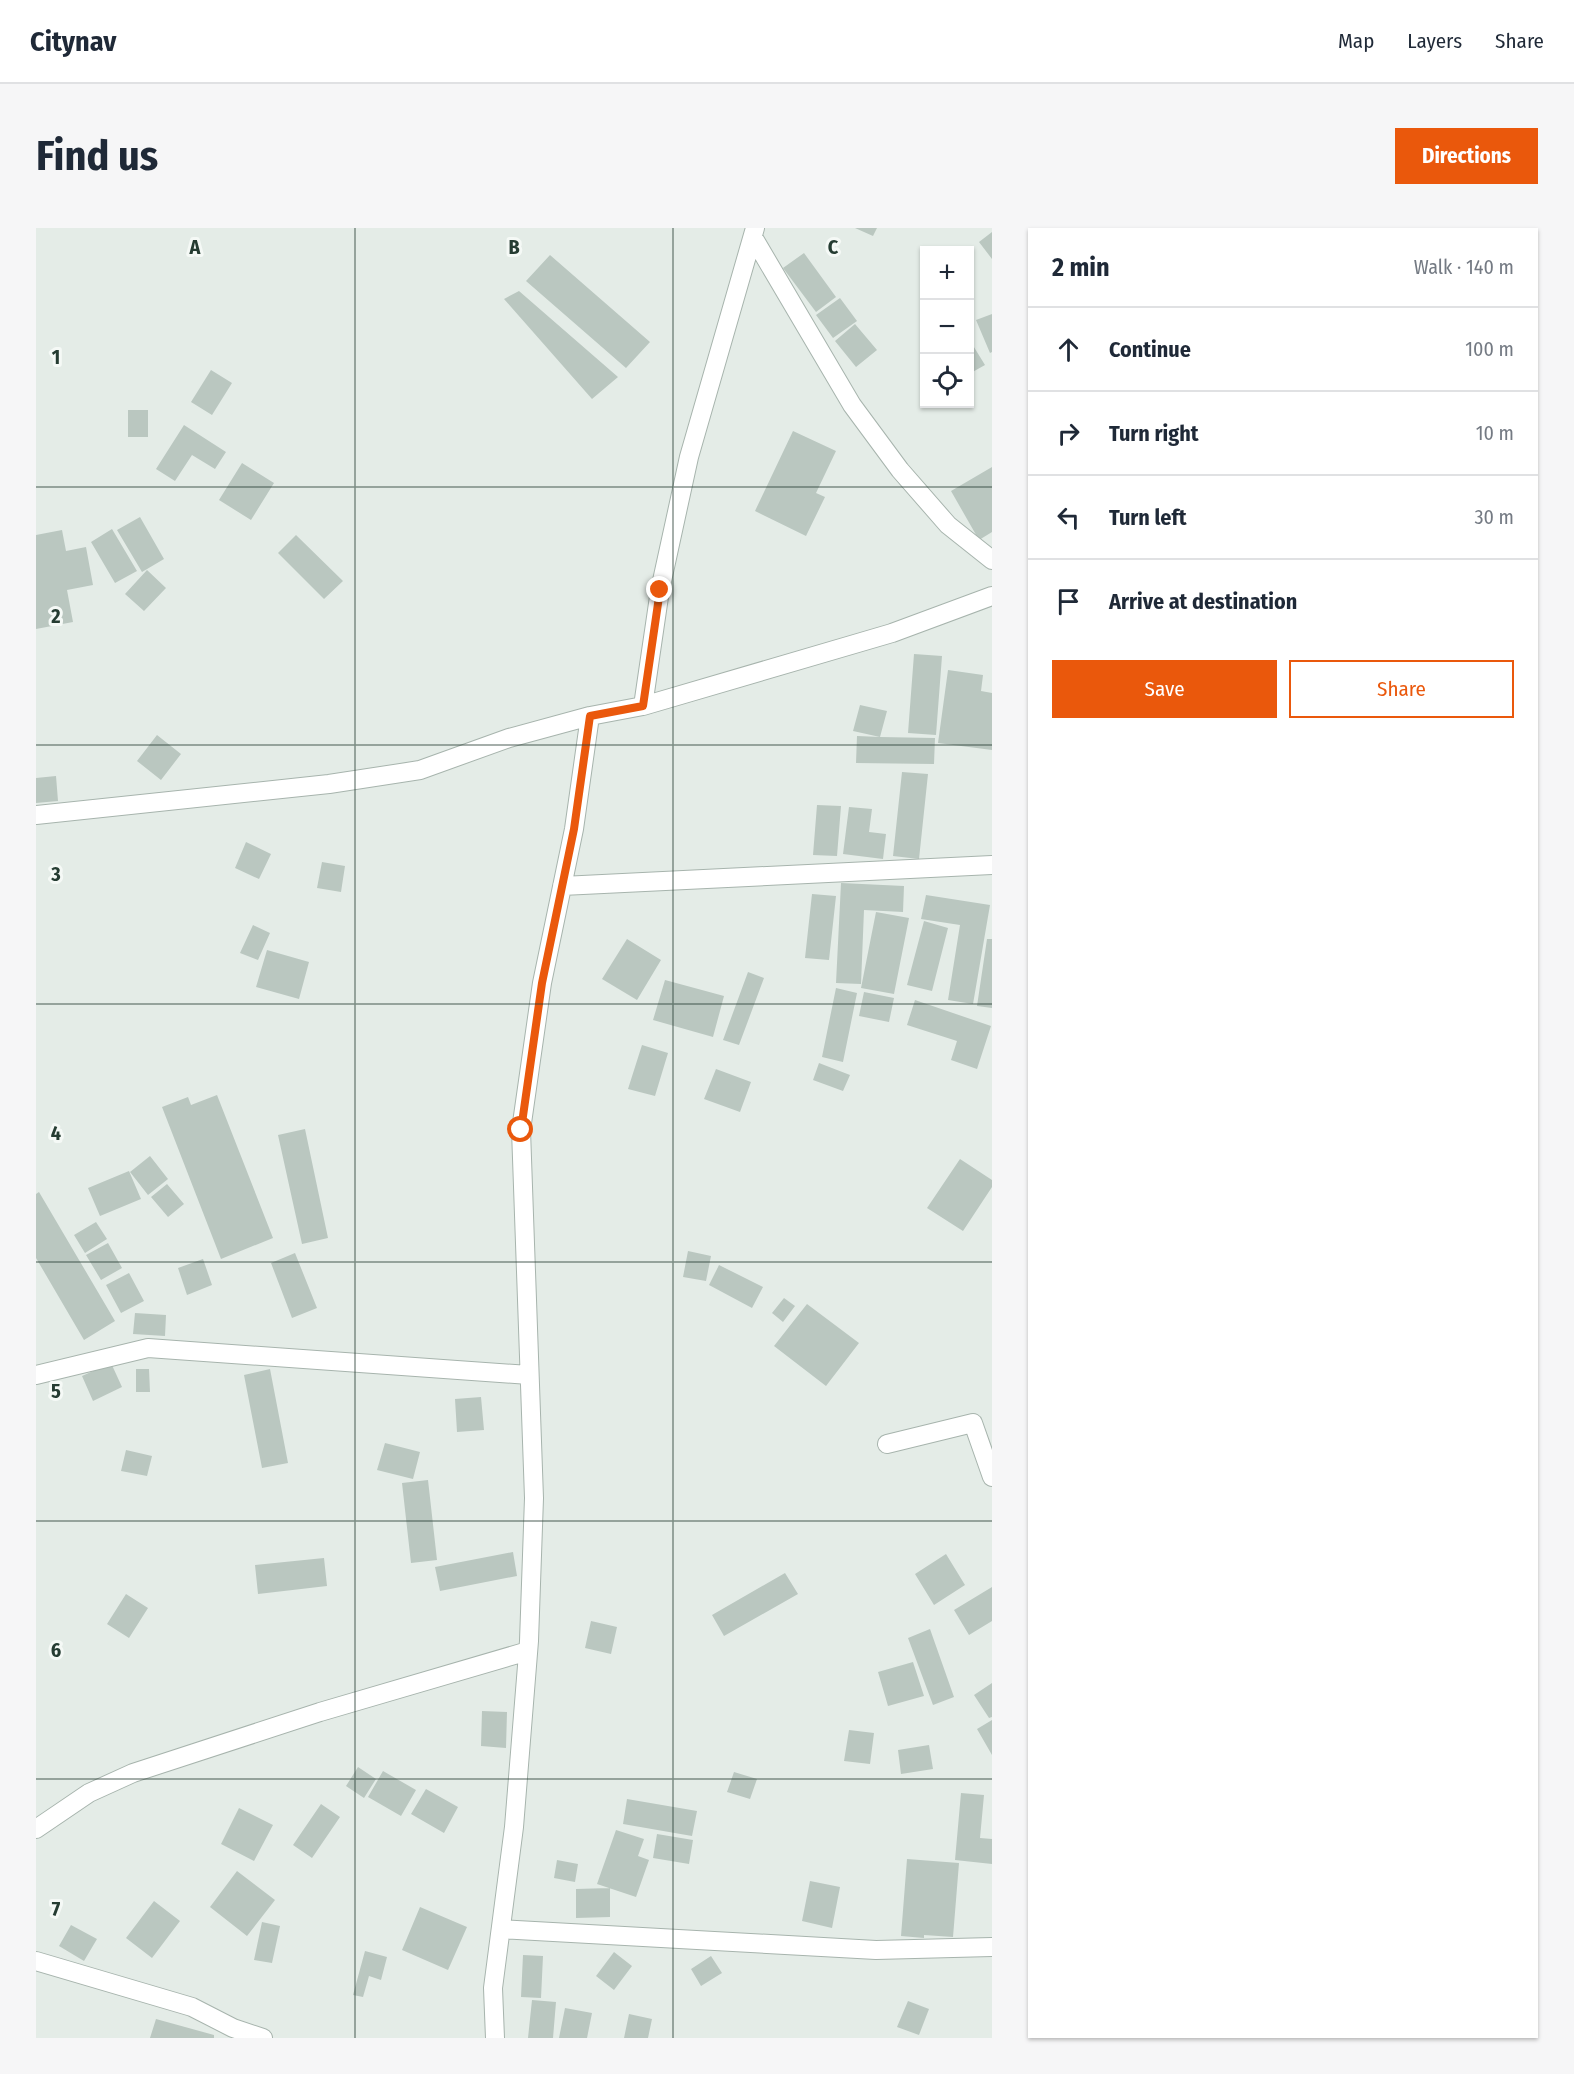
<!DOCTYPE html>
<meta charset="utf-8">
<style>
body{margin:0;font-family:"Fira Sans Condensed",sans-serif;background:#f6f6f7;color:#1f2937}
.controls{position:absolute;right:18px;top:18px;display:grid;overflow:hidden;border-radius:0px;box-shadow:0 2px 4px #0004}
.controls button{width:54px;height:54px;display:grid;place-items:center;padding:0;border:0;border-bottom:2px solid #e0e1e3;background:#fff;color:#1f2937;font:30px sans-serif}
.stop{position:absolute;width:18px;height:18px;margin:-14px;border:4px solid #ea580c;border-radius:50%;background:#fff}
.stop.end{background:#ea580c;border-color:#fff;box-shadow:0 2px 6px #0008}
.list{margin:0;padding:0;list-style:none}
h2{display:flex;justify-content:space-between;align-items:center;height:78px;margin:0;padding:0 24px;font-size:26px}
h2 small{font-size:20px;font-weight:400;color:#747a83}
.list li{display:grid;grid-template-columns:39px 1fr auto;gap:18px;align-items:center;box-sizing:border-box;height:84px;padding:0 24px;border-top:2px solid #e0e1e3}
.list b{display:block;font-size:22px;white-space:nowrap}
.list em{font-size:20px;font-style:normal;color:#747a83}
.actions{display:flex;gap:12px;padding:18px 24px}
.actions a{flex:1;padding:14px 0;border:2px solid #ea580c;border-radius:0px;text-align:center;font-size:21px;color:#ea580c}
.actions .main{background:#ea580c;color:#fff}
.icon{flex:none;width:33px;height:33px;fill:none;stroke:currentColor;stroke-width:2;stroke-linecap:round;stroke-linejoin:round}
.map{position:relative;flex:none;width:956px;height:1810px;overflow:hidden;border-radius:0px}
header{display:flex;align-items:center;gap:36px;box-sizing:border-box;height:84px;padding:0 30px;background:#fff;border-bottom:2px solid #e0e1e3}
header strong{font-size:28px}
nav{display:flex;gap:33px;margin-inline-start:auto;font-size:21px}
.intro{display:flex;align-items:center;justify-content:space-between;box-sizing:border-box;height:144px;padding:0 36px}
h1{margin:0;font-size:42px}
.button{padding:15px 27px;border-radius:0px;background:#ea580c;color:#fff;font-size:21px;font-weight:700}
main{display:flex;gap:36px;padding:0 36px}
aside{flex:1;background:#fff;border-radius:0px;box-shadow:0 2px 4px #0004}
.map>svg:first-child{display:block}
.building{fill:#bac7c0}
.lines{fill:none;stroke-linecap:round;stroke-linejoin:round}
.street-casing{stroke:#a7b4ad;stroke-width:20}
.street{stroke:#fff;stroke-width:18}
.route{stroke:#ea580c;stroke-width:8}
.grid{fill:none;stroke:#253c32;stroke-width:1.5;stroke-opacity:0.55}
.grid-label{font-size:20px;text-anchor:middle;font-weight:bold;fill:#253c32;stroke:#f5f9f6;stroke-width:6;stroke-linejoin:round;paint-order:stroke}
</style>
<header>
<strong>Citynav</strong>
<nav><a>Map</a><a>Layers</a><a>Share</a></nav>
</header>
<div class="intro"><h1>Find us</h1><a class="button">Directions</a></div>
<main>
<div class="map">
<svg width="956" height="1810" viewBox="0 0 956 1810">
<rect width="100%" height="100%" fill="#e4ece7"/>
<path class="building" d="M819 0H841L837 8Z
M956 4V31L943 14Z
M768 25 800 69 780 84 747 40Z
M514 27 614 114 590 140 490 53Z
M483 63 582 149 556 171 468 71Z
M804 70 821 93 797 110 780 87Z
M956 86V124L954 125 940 92Z
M819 96 841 122 820 139 799 113Z
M933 111 949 137 933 146Z
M175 142 196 155 176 187 155 174Z
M92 182H112V209H92Z
M148 197 190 224 179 241 156 227 139 253 120 241Z
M757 203 800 223 780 265 789 269 770 308 719 283Z
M206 235 238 255 215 292 183 272Z
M956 239V304L943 312 915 263Z
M104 289 128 331 106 344 81 302Z
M76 301 101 343 79 355 55 314Z
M26 302 30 323 50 319 57 357 31 362 37 394 0 401V307Z
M260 307 307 353 288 371 242 325Z
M111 342 130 360 108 383 89 366Z
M878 426 906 428 900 507 872 505Z
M912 442 947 447 945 463 956 465V522L902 515Z
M824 477 851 483 844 509 899 510 898 536 820 535 821 508 844 509 817 503Z
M121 507 145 526 125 552 101 533Z
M866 544 892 546 883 631 857 628Z
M20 548 22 573 0 575V550Z
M781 577 805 578 801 628 777 627Z
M813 579 836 581 833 604 850 606 847 631 807 626Z
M210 614 235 626 223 651 199 640Z
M286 634 309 638 305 664 281 660Z
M805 655 868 658 867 684 828 682 825 756 800 755Z
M776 666 800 668 793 732 769 730Z
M890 667 954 677 937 776 912 772 924 697 885 691Z
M840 684 873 690 858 766 825 760Z
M888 693 912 700 896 763 871 757Z
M217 697 234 705 222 732 204 725Z
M591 711 625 732 601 772 566 751Z
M951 711H956V780L941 778Z
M231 722 273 734 263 771 220 759Z
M712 744 728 750 703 817 687 812Z
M629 752 688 768 677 809 617 792Z
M800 760 821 765 807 834 786 829Z
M828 764 858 770 853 794 823 788Z
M879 772 955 798 941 841 915 832 921 813 871 797Z
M606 817 632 825 619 868 592 861Z
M783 835 814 847 807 863 777 852Z
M680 841 715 854 704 884 668 871Z
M181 867 237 1010 185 1031 126 879 152 869 155 877Z
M269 901 292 1010 266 1016 242 907Z
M114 928 132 951 112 967 94 944Z
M924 931 956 952V959L927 1003 891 980Z
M93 943 105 971 64 988 52 960Z
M131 956 148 976 132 989 115 969Z
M3 964 79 1093 48 1112 0 1030V966Z
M60 994 71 1011 49 1025 38 1007Z
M72 1015 86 1040 65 1052 50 1027Z
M652 1023 675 1028 670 1053 647 1049Z
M259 1025 281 1080 256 1090 235 1035Z
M167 1031 176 1057 151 1067 142 1040Z
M683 1037 727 1059 716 1080 673 1057Z
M93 1045 108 1073 85 1085 70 1057Z
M748 1070 759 1078 747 1094 736 1085Z
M771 1076 823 1115 790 1158 738 1118Z
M99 1085 130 1087 129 1108 97 1106Z
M75 1135 86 1159 57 1173 46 1148Z
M100 1141H113L114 1164H100Z
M234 1141 252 1235 226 1240 208 1147Z
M445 1169 448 1202 421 1204 419 1171Z
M349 1215 384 1224 377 1251 341 1242Z
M90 1222 116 1228 111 1248 85 1243Z
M392 1252 401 1332 375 1335 366 1255Z
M477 1324 481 1348 404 1363 399 1339Z
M910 1326 929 1357 898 1377 879 1346Z
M288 1330 291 1358 222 1366 219 1337Z
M749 1345 762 1366 688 1408 676 1387Z
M956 1359V1393L933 1407 918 1382Z
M90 1366 112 1380 93 1410 71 1396Z
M555 1393 581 1399 575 1426 549 1420Z
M894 1401 918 1469 897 1477 872 1410Z
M877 1434 888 1468 852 1478 842 1444Z
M956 1455V1489L953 1490 938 1467Z
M446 1483 471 1484 470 1520 445 1518Z
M956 1492V1527L941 1501Z
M813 1502 838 1505 834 1536 808 1533Z
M893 1517 897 1541 865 1546 862 1522Z
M322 1539 340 1551 328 1570 310 1558Z
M347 1543 380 1562 365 1588 332 1569Z
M698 1544 721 1551 714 1571 691 1564Z
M390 1561 422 1579 408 1605 375 1586Z
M925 1565 948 1567 944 1610 956 1611V1636L919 1632Z
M591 1571 661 1583 656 1608 587 1596Z
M285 1576 304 1589 276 1630 257 1617Z
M203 1580 237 1597 218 1633 185 1616Z
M580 1602 608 1611 602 1628 613 1632 600 1669 561 1656Z
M621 1606 657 1612 653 1636 617 1630Z
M871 1631 923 1635 917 1709 888 1707V1710L865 1708Z
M521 1632 542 1636 539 1654 518 1650Z
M201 1643 239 1672 211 1708 174 1679Z
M774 1653 804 1659 796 1700 766 1693Z
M574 1660V1689L540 1690V1661Z
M118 1673 144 1693 116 1730 90 1710Z
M384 1679 431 1699 412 1742 366 1722Z
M226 1694 244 1698 236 1735 218 1732Z
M35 1697 61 1711 48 1733 23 1718Z
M329 1723 351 1729 345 1752 333 1748 327 1769 317 1767Z
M578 1724 596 1738 578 1762 560 1748Z
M487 1727 507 1728 505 1770 485 1769Z
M675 1728 686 1745 665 1758 655 1741Z
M496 1772 520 1774 517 1810H492Z
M872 1773 893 1781 883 1807 861 1799Z
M529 1780 556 1785 551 1810H523Z
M593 1786 616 1791 612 1810H588Z
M120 1791 178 1807V1810H114Z"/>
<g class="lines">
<g class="street-casing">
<path id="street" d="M717 9 816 177 864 242 912 297 956 332
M607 478 856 405 956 368
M0 587 293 556 384 542 473 510 554 488
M526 658 956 637
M0 1147 112 1120 493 1147
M851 1216 937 1195 956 1249
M0 1601 53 1565 97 1545 284 1484 492 1423
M465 1701 840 1722 956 1719
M0 1733 156 1779 197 1800 227 1810
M459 1810 457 1760 478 1599 493 1413 498 1270 485 902 506 755 538 601 554 488 607 478 624 362 653 229 719 0"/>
</g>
<use href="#street" class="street"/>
</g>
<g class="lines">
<path class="route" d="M485 902 506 755 538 601 554 488 607 478 624 362"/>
</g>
<path class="grid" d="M319 0V1810M637 0V1810M0 259H956M0 517H956M0 776H956M0 1034H956M0 1293H956M0 1551H956"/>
<g class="grid-label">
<text x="159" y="26">A</text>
<text x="478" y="26">B</text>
<text x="797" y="26">C</text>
<text x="20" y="136">1</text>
<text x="20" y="395">2</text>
<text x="20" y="653">3</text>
<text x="20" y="912">4</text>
<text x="20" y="1170">5</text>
<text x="20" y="1429">6</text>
<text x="20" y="1688">7</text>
</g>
</svg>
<div class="controls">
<button>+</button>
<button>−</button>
<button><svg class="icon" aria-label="locate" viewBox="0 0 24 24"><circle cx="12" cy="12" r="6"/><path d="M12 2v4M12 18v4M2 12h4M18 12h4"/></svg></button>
</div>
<div class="stop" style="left:485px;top:902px"></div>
<div class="stop end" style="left:624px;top:362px"></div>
</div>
<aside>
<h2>2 min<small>Walk · 140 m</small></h2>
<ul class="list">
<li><svg class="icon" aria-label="ahead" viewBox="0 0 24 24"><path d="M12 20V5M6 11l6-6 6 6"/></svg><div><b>Continue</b></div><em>100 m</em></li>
<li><svg class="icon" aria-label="right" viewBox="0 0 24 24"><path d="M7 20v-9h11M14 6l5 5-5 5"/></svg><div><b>Turn right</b></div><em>10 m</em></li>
<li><svg class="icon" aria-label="left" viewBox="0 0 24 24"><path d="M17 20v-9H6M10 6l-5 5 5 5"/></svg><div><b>Turn left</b></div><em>30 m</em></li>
<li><svg class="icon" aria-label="arrive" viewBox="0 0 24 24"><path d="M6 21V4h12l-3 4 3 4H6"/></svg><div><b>Arrive at destination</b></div></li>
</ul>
<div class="actions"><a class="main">Save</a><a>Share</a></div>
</aside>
</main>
